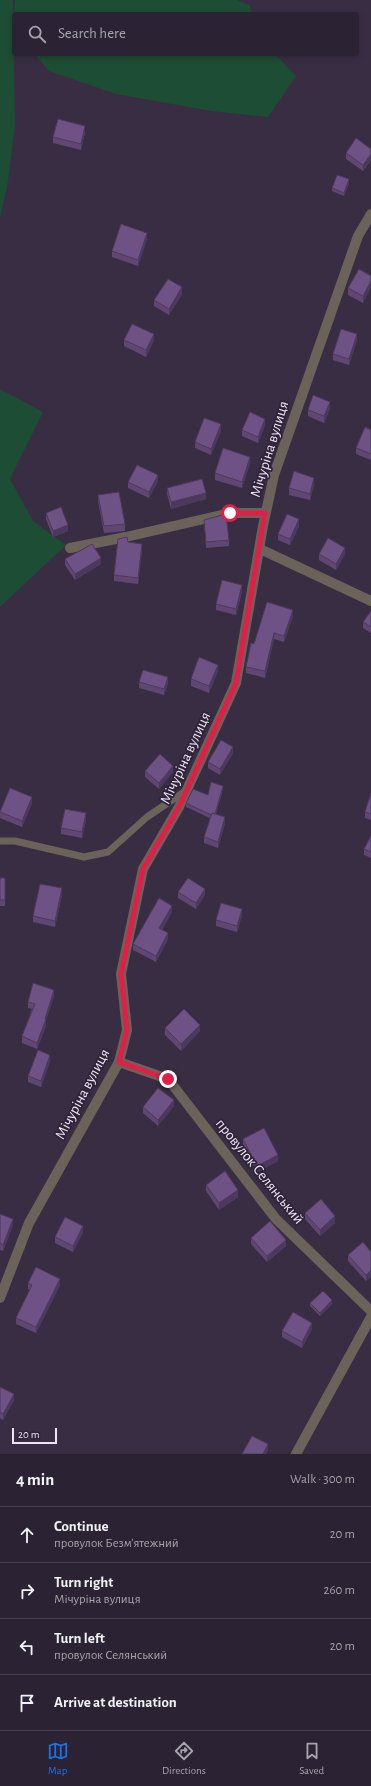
<!DOCTYPE html>
<meta charset="utf-8">
<style>
body{margin:0;font-family:"Alegreya Sans",sans-serif;background:#372f3f;color:#f1f3f6}
.scale{position:absolute;left:12px;bottom:10px;width:45px;box-sizing:border-box;padding-left:4px;border:2px solid #eee6f5;border-top:0;font-size:11px;line-height:14px;white-space:nowrap;color:#eee6f5;-webkit-text-stroke:3px #2f2339;paint-order:stroke}
.stop{position:absolute;width:12px;height:12px;margin:-9px;border:3px solid #e11d48;border-radius:50%;background:#fff}
.stop.end{background:#e11d48;border-color:#fff;box-shadow:0 1px 4px #0008}
.list{margin:0;padding:0;list-style:none}
h2{display:flex;justify-content:space-between;align-items:center;height:52px;margin:0;padding:0 16px;font-size:17px}
h2 small{font-size:13px;font-weight:400;color:#a6a4ac}
.list li{display:grid;grid-template-columns:26px 1fr auto;gap:12px;align-items:center;box-sizing:border-box;height:56px;padding:0 16px;border-top:1px solid #473f4e}
.list b{display:block;font-size:15px;white-space:nowrap}
.list p{margin:0;font-size:13px;white-space:nowrap;color:#a6a4ac}
.list em{font-size:13px;font-style:normal;color:#a6a4ac}
.icon{flex:none;width:22px;height:22px;fill:none;stroke:currentColor;stroke-width:2;stroke-linecap:round;stroke-linejoin:round}
.map{position:relative;flex:none;width:371px;height:1454px;overflow:hidden}
.search{position:absolute;background:#2b2233;box-shadow:0 2px 6px #0003;left:12px;right:12px;top:12px;height:44px;display:flex;align-items:center;gap:10px;box-sizing:border-box;padding:0 14px;border-radius:4px;color:#a6a4ac;font-size:15px}
.sheet{height:276px;background:#2b2233}
nav{display:flex;justify-content:space-around;align-items:center;box-sizing:border-box;height:56px;border-top:1px solid #473f4e;background:#2b2233;font-size:11px;color:#a6a4ac}
nav a{display:grid;justify-items:center;gap:2px}
nav .on{color:#1a73e8}
.map>svg:first-child{display:block}
.green{fill:#1d4d34}
.lines{fill:none;stroke-linecap:round;stroke-linejoin:round}
.lane{stroke:#6b6359;stroke-width:7}
.street{stroke:#6b6359;stroke-width:10}
.wall{fill:#5f4772}
.shaded-wall{fill:#4d395d}
.building{fill:#6e5285;stroke:#4d395d}
.route{stroke:#e11d48;stroke-width:5}
.labels{text-anchor:middle;stroke-width:3.5;stroke-linejoin:round;paint-order:stroke}
.street-label{font-size:15px;fill:#eee6f5;stroke:#2f2339}
</style>
<div class="map">
<svg width="371" height="1454" viewBox="0 0 371 1454">
<rect width="100%" height="100%" fill="#392d44"/>
<path class="green" d="M0 0H13L15 125 8 181 0 219Z
M15 0H237L249 5 253 14H14Z
M34 54H275L296 76 268 117 211 111 116 94 49 71Z
M0 389 43 412 10 479 33 521 66 545 0 607Z"/>
<g class="lines">
<path class="lane" d="M0 841H15L84 857 108 852 147 817 187 790"/>
<path class="street" d="M70 548 126 537 230 513H265
M260 549 371 601
M119 1062 168 1079 276 1219 371 1311
M0 1298 29 1223 119 1062 127 1030 121 974 143 869 179 807 236 683 263 526 274 475 358 236 371 214
M296 1454 371 1317"/>
</g>
<path class="wall" d="M85 132 81 150 53 143V137Z
M371 149V160L363 171 346 159V153Z
M349 183 344 196 332 191V188Z
M147 239 138 266 112 257V251Z
M371 276 363 303 348 295V288Z
M182 294 169 315 154 306V300Z
M124 340H154L146 357 124 346Z
M357 340 349 365 333 360V354Z
M330 408 324 423 308 416V410Z
M265 425 258 443 242 436V430Z
M371 430V460L356 454V448Z
M221 431 211 455 195 448V442Z
M250 463 242 488 215 480V473Z
M158 481 149 498 128 488V482Z
M314 484 310 500 289 495V488Z
M167 488 206 499 171 509 167 494Z
M98 495 125 524V531L104 533 98 501Z
M46 513 68 531 53 537 46 519Z
M204 520 229 540V546L206 548Z
M299 526 290 545 278 540V534Z
M128 542 142 550 138 584 114 581V575Z
M319 554H345L336 570 319 560Z
M65 559 101 564 75 580 65 565Z
M242 591 236 615 216 610V604Z
M371 611V633L363 628V622Z
M293 616 284 642 274 639 265 678 246 673V667L254 644Z
M218 671 209 693 191 686V679Z
M139 682 168 683 164 695 139 688Z
M233 753 220 775 208 768V762Z
M145 771 173 772 159 789 145 777Z
M223 789 216 814 225 823 218 848 204 843V837L210 818 186 807V803Z
M371 793V820L365 818V812Z
M32 803 22 827 0 818V811Z
M86 820 82 838 61 834V828Z
M371 836V858L364 855V849Z
M0 878H5V906H0Z
M178 892 205 895 196 909 178 898Z
M62 895 55 927 33 922V916Z
M172 912 162 930 168 939 156 962 133 950V944Z
M242 915 237 932 216 926V920Z
M54 996 46 1020V1026L37 1049 22 1043V1036L32 1009 28 1008V1002Z
M165 1028 200 1031 181 1051 165 1035Z
M50 1061 41 1087 28 1082V1076Z
M174 1106 158 1126 143 1113V1107Z
M243 1139 278 1161 257 1172 243 1145Z
M206 1185 238 1197 219 1210 206 1191Z
M305 1213 335 1223 320 1236 305 1219Z
M0 1214 13 1225 3 1251 0 1250Z
M83 1232 73 1252 55 1243V1237Z
M251 1238 286 1246 267 1262 251 1244Z
M371 1252V1276L366 1281 348 1261V1255Z
M28 1283 60 1285 36 1333 16 1324V1318L30 1290 28 1289Z
M310 1303 332 1304 320 1316 310 1306Z
M312 1329 302 1348 282 1337V1331Z
M0 1387 14 1400 3 1420 0 1418Z"/>
<path class="shaded-wall" d="M85 126V132L81 150V144Z
M371 154V160L363 171V165Z
M349 179V183L344 196V193Z
M147 233V239L138 266V260Z
M371 281V287L363 303V296Z
M182 287V294L169 315V309Z
M154 334V340L146 357V350Z
M357 334V340L349 365V359Z
M330 402V408L324 423V416Z
M265 419V425L258 443V437Z
M221 424V431L211 455V449Z
M250 457V463L242 488V482Z
M158 475V481L149 498V492Z
M314 478V484L310 500V494Z
M206 493V499L171 509V502Z
M299 519V526L290 545V539Z
M68 525V531L53 537V531Z
M142 544V550L138 584V578Z
M345 548V554L336 570V564Z
M101 558V564L75 580V574Z
M242 585V591L236 615V609Z
M293 610V616L284 642V636Z
M274 633V639L265 678V671Z
M218 665V671L209 693V686Z
M168 677V683L164 695V689Z
M233 747V753L220 775V769Z
M173 766V772L159 789V783Z
M223 786V789L214 820V816Z
M32 797V803L22 827V821Z
M86 813V820L82 838V832Z
M225 817V823L218 848V842Z
M62 888V895L55 927V921Z
M205 889V895L196 909V903Z
M172 906V912L159 934V928Z
M242 909V915L237 932V926Z
M168 933V939L156 962V956Z
M54 990V996L46 1020V1026L37 1049V1043Z
M200 1025V1031L181 1051V1044Z
M50 1055V1061L41 1087V1081Z
M174 1100V1106L158 1126V1120Z
M278 1155V1161L257 1172V1166Z
M238 1190V1197L219 1210V1203Z
M335 1216V1223L320 1236V1230Z
M13 1219V1225L3 1251V1245Z
M83 1226V1232L73 1252V1246Z
M286 1240V1246L267 1262V1256Z
M371 1270V1276L366 1281V1275Z
M60 1279V1285L36 1333V1327Z
M332 1300V1304L320 1316V1313Z
M312 1323V1329L302 1348V1342Z
M14 1394V1400L3 1420V1414Z
M268 1444V1450L266 1454H263Z"/>
<path class="building" d="M58 119 85 126 81 144 53 137Z
M356 138 371 149V154L363 165 346 153Z
M337 175 349 179 344 193 332 188Z
M121 224 147 233 138 260 112 251Z
M359 269 371 276V281L363 296 348 288Z
M168 279 182 287 169 309 154 300Z
M132 324 154 334 146 350 124 340Z
M341 329 357 334 349 359 333 354Z
M313 395 330 402 324 416 308 410Z
M250 412 265 419 258 437 242 430Z
M204 418 221 424 211 449 195 442Z
M365 427 371 430V454L356 448Z
M223 448 250 457 242 482 215 473Z
M137 465 158 475 149 492 128 482Z
M294 471 314 478 310 494 289 488Z
M202 479 206 493 171 502 167 488Z
M119 492 125 524 104 526 98 495Z
M61 507 68 525 53 531 46 513Z
M226 514 229 540 206 542 204 520Z
M287 514 299 519 290 539 278 534Z
M127 537 128 542 142 544 138 578 114 575 118 539Z
M328 538 345 548 336 564 319 554Z
M92 544 101 558 75 574 65 559Z
M222 580 242 585 236 609 216 604Z
M267 602 293 610 284 636 274 633 265 671 246 667 251 643 254 644Z
M371 611V627L363 622Z
M199 657 218 665 209 686 191 679Z
M143 670 168 677 164 689 139 682Z
M221 740 233 747 220 769 208 762Z
M160 754 173 766 159 783 145 771Z
M211 782 223 786 215 814 212 813 211 815 186 803 193 789 208 795Z
M10 788 32 797 22 821 0 812Z
M371 793V814L365 812Z
M65 809 86 813 82 832 61 828Z
M212 813 225 817 218 842 204 837Z
M371 836V852L364 849Z
M0 878H5V900H0Z
M188 878 205 889 196 903 178 892Z
M40 884 62 888 55 921 33 916Z
M159 898 172 906 159 928 168 933 156 956 133 944Z
M221 903 242 909 237 926 216 920Z
M33 983 54 990 45 1019H46L37 1043 22 1036 35 1004 28 1002Z
M184 1009 200 1025 181 1044 165 1028Z
M38 1050 50 1055 41 1081 28 1076Z
M158 1088 174 1100 158 1120 143 1107Z
M264 1128 278 1155 257 1166 243 1139Z
M225 1171 238 1190 219 1203 206 1185Z
M321 1199 335 1216 320 1230 305 1213Z
M0 1214 13 1219 3 1245 0 1243Z
M65 1217 83 1226 73 1246 55 1237Z
M270 1221 286 1240 267 1256 251 1238Z
M363 1242 371 1252V1270L366 1275 348 1255Z
M36 1267 60 1279 36 1327 16 1318 32 1285 28 1283Z
M323 1291 332 1300 320 1313 310 1303Z
M293 1312 312 1323 302 1342 282 1331Z
M0 1387 14 1394 3 1414 0 1412Z
M252 1436 268 1444 263 1454H242Z"/>
<g class="lines">
<path class="route" d="M168 1079 119 1062 127 1030 121 974 143 869 179 807 236 683 265 513H230"/>
</g>
<g class="labels">
<g class="street-label">
<text transform="translate(269 449) rotate(-73)" y="5">Мічуріна вулиця</text>
<text transform="translate(185 758) rotate(-65)" y="5">Мічуріна вулиця</text>
<text transform="translate(82 1094) rotate(-62)" y="5">Мічуріна вулиця</text>
<text transform="translate(260 1171) rotate(51)" y="5">провулок Селянський</text>
</g>
</g>
</svg>
<div class="scale">20 m</div>
<div class="stop" style="left:230px;top:513px"></div>
<div class="stop end" style="left:168px;top:1079px"></div>
<div class="search"><svg class="icon" aria-label="search" viewBox="0 0 24 24"><circle cx="10" cy="10" r="6"/><path d="M15 15l6 6"/></svg>Search here</div>
</div>
<section class="sheet">
<h2>4 min<small>Walk · 300 m</small></h2>
<ul class="list">
<li><svg class="icon" aria-label="ahead" viewBox="0 0 24 24"><path d="M12 20V5M6 11l6-6 6 6"/></svg><div><b>Continue</b><p>провулок Безм'ятежний</p></div><em>20 m</em></li>
<li><svg class="icon" aria-label="right" viewBox="0 0 24 24"><path d="M7 20v-9h11M14 6l5 5-5 5"/></svg><div><b>Turn right</b><p>Мічуріна вулиця</p></div><em>260 m</em></li>
<li><svg class="icon" aria-label="left" viewBox="0 0 24 24"><path d="M17 20v-9H6M10 6l-5 5 5 5"/></svg><div><b>Turn left</b><p>провулок Селянський</p></div><em>20 m</em></li>
<li><svg class="icon" aria-label="arrive" viewBox="0 0 24 24"><path d="M6 21V4h12l-3 4 3 4H6"/></svg><div><b>Arrive at destination</b></div></li>
</ul>
</section>
<nav>
<a class="on"><svg class="icon" aria-label="map" viewBox="0 0 24 24"><path d="M3 6l6-2 6 2 6-2v14l-6 2-6-2-6 2zM9 4v14M15 6v14"/></svg>Map</a>
<a><svg class="icon" aria-label="directions" viewBox="0 0 24 24"><path d="M12 3l9 9-9 9-9-9zM9 14v-3h6M13 9l2 2-2 2"/></svg>Directions</a>
<a><svg class="icon" aria-label="saved" viewBox="0 0 24 24"><path d="M7 4h10v16l-5-4-5 4z"/></svg>Saved</a>
</nav>
